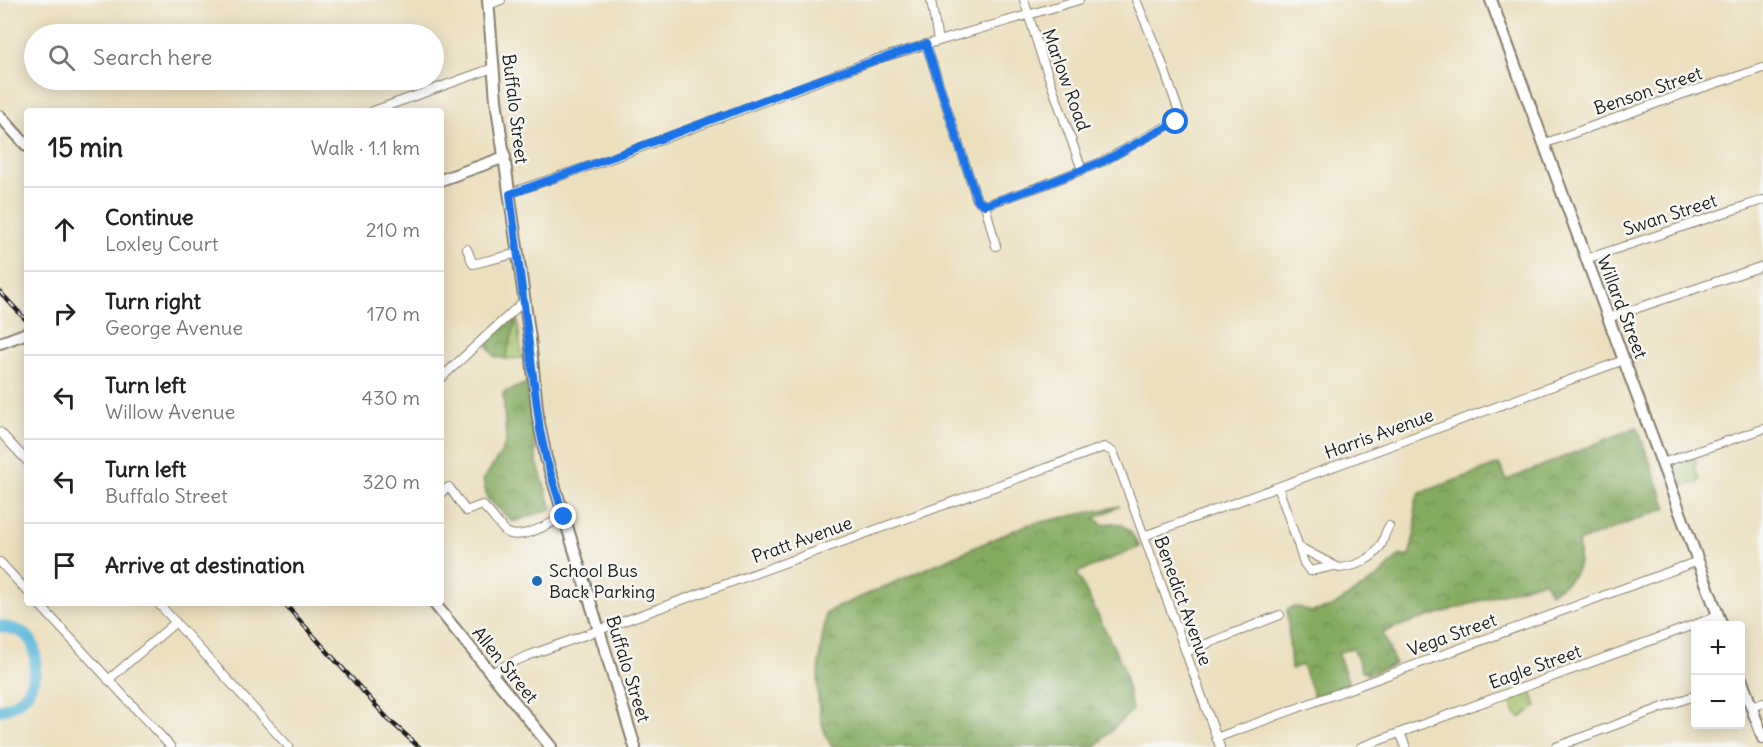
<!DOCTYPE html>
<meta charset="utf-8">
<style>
body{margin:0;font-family:Delius,sans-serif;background:#f6f6f6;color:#222}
.controls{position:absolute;right:18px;bottom:18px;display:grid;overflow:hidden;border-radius:6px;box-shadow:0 3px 15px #0003}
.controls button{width:54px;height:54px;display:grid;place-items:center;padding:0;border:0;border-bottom:2px solid #e0e0e0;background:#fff;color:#222;font:30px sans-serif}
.stop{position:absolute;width:18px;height:18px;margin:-14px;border:4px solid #1a73e8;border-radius:50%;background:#fff}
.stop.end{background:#1a73e8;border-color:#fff;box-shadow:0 2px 6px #0008}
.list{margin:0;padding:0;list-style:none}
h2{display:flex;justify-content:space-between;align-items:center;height:78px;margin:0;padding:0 24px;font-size:26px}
h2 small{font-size:20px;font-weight:400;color:#767676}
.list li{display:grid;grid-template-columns:39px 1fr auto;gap:18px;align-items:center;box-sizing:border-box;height:84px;padding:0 24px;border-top:2px solid #e0e0e0}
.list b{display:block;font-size:22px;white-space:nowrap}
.list p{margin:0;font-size:20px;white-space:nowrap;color:#767676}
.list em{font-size:20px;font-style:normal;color:#767676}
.icon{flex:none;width:33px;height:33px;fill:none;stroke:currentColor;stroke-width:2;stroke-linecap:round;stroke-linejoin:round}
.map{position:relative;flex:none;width:1763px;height:747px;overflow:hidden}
.search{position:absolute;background:#fff;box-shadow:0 3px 15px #0003;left:24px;top:24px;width:420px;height:66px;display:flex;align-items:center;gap:15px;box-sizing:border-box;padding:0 21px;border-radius:33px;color:#767676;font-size:22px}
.panel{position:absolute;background:#fff;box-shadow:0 3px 15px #0003;left:24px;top:108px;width:420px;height:498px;border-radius:6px}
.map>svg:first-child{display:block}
.grass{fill:url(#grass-dots);stroke:#607044;stroke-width:1.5}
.forest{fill:url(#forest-crowns);stroke:#50633e;stroke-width:1.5}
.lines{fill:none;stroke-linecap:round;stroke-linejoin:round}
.river{stroke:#5ebadc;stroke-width:12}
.street-casing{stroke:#847e6c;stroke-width:10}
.secondary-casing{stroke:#847e6c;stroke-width:14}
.street{stroke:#fff;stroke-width:8}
.secondary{stroke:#fff;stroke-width:10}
.rail-casing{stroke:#1c1c1c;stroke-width:4.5}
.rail{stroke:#f6f6f2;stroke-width:2;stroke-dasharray:7;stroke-linecap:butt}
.route{stroke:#1a73e8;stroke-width:8}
.poi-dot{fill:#1f6fb2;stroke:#f6f6f2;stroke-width:2}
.labels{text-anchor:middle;stroke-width:5;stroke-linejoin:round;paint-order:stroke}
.street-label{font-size:18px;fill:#1c1c1c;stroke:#f6f6f2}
.poi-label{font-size:18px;fill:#1c1c1c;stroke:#f6f6f2;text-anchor:start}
</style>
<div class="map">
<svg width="1763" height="747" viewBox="0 0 1763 747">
<defs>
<pattern id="grass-dots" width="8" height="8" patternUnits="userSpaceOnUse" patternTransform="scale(1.5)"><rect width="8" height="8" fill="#a5c46c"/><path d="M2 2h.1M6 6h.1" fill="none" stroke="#8da85d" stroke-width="1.8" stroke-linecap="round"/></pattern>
<pattern id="forest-crowns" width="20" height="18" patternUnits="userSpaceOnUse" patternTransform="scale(1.5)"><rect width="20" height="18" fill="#84aa60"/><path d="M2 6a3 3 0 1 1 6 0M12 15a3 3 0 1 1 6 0" fill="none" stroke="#6b8a4e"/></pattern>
</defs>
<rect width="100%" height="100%" fill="#f6f6f2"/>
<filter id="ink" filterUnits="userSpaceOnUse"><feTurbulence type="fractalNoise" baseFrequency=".0167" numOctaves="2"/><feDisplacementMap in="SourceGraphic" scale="12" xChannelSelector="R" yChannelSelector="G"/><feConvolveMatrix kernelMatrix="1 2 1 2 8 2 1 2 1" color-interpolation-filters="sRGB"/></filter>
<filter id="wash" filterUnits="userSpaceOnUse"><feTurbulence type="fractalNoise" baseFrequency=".008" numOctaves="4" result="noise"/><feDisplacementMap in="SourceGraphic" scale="24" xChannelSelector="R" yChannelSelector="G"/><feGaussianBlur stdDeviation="1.35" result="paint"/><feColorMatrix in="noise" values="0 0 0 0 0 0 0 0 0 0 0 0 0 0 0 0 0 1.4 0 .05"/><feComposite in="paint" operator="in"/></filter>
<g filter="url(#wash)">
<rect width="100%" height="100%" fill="#ecdfbd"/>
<path class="grass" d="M517 317 522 358 505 359Z
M1694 458 1697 464 1694 466 1700 481 1681 486 1676 469Z
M1530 690 1537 706 1520 718 1515 713 1509 698Z"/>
<path class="forest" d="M516 320 505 359 495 357 487 345C494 333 503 326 516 320Z
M526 383 537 462 552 509 513 522 487 498 483 480 501 453 506 441 503 393Z
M1637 427 1667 508 1578 542C1583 571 1574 580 1550 593L1544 581 1396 627 1383 633 1395 664 1367 675V671H1362L1353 648 1338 653 1349 684 1314 697 1302 665 1291 669 1287 610C1296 604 1302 608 1311 612L1332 607 1378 577 1400 555 1409 557 1416 526 1415 503 1420 493 1499 464 1507 480Z
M1120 506 1095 518 1103 525C1123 518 1131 531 1140 547L1077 573 1123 666 1132 710 1095 747H832C808 707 820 656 826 612L1026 525Z"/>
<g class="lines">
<path class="river" d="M0 626C7 628 17 629 23 633 41 644 37 677 27 693 20 702 10 707 0 710"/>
</g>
</g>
<g filter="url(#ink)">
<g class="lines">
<g class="street-casing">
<path id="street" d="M931 0 938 41
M1024 0 1041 55 1082 170
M488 5 501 0
M926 44 977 200 985 205 996 246
M373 111 493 68
M1543 144 1680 95 1763 68
M510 193 607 160 877 59 1079 0
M985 205 1044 185 1104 161 1181 118 1160 57 1136 0
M467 249 473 264 518 253
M1586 259 1763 200
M1608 318 1763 266
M441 378 525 300
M0 432 27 461
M1662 463 1763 429
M1278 487 1299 547 1339 568C1354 567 1374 559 1381 545 1384 539 1385 532 1389 526
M441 493 449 487 466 511 482 505C491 513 497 523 505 531 518 543 550 523 564 517
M1144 536 1624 360
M1299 548 1304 563 1310 571 1334 566
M0 562 27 591
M38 603 171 747
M158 603 289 747
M1186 652 1280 615
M490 674 506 665 530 655 1104 447 1113 452 1118 464 1220 747
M108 680 176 622
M1752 707 1763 703
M1400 733 1406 747
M1216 738 1698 561
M1361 747 1718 616
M1556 747 1696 695"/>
</g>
<g class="secondary-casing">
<path id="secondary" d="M488 0 496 100 530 339 538 418 546 458 635 747
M1491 0 1722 626
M0 116 27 146
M441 180 505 157
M0 343 27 333
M434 603 551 747
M1740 676 1763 738"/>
</g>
<use href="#street" class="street"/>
<use href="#secondary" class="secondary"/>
<g class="rail-casing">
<path id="rail" d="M0 292 27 321
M284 603 388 719 419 747"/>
</g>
<use href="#rail" class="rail"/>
</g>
</g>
<g class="lines" filter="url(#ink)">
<path class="route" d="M564 517 546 458 540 430 510 194C649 146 785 88 926 44L977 200 985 205 1044 185 1104 161 1176 122"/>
</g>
<circle class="poi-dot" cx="537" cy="581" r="6"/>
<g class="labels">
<g class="street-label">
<text transform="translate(1066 80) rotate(70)" y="6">Marlow Road</text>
<text transform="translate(1648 91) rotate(-19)" y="6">Benson Street</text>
<text transform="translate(515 109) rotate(83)" y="6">Buffalo Street</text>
<text transform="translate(1670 215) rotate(-18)" y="6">Swan Street</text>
<text transform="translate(1622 307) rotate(69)" y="6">Willard Street</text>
<text transform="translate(1379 434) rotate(-20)" y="6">Harris Avenue</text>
<text transform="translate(802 540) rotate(-20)" y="6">Pratt Avenue</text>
<text transform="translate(1183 601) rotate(70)" y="6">Benedict Avenue</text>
<text transform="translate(1452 635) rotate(-20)" y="6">Vega Street</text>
<text transform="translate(505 665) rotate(51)" y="6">Allen Street</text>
<text transform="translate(1535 667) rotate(-20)" y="6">Eagle Street</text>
<text transform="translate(628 669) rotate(73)" y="6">Buffalo Street</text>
</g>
<g class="poi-label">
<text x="549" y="577">School Bus<tspan x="549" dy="21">Back Parking</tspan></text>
</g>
</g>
</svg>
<div class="controls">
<button>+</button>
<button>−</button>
</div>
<div class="stop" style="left:1176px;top:122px"></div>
<div class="stop end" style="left:564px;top:517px"></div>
<div class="search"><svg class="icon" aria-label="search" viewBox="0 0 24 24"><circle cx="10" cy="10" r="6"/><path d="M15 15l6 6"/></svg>Search here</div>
<section class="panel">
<h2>15 min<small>Walk · 1.1 km</small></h2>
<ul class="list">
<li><svg class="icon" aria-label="ahead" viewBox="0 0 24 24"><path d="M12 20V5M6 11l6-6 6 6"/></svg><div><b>Continue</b><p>Loxley Court</p></div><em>210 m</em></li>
<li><svg class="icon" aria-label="right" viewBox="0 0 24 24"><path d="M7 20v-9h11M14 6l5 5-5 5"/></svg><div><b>Turn right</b><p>George Avenue</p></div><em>170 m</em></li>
<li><svg class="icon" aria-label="left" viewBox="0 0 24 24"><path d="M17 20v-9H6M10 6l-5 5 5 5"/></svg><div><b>Turn left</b><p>Willow Avenue</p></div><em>430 m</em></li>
<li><svg class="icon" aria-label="left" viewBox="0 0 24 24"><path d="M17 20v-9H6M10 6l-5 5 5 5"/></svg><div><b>Turn left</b><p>Buffalo Street</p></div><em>320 m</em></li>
<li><svg class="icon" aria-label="arrive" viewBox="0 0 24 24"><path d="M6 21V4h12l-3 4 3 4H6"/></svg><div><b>Arrive at destination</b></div></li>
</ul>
</section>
</div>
